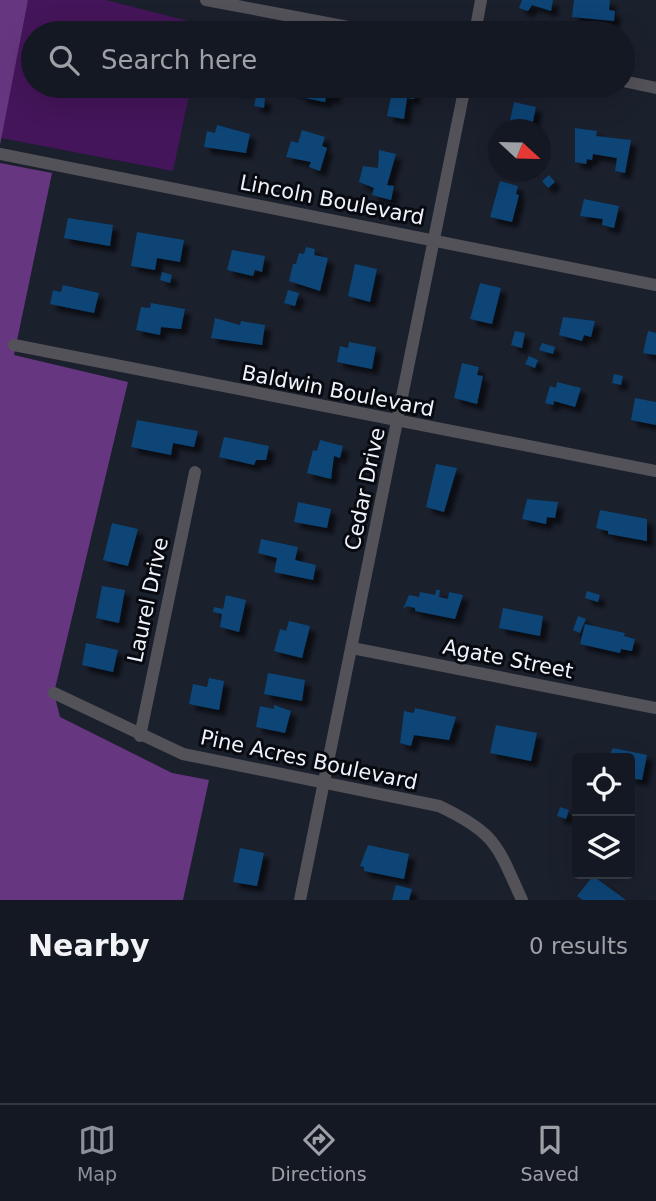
<!DOCTYPE html>
<style>
body{margin:0;font-family:"DejaVu Sans",sans-serif;background:#1d212a;color:#f1f3f6}
.controls{position:absolute;right:21px;bottom:21px;display:grid;overflow:hidden;border-radius:7px;box-shadow:0 7px 28px #0002}
.controls button{width:63px;height:63px;display:grid;place-items:center;padding:0;border:0;border-bottom:2px solid #333740;background:#141822;color:#f1f3f6;font:35px sans-serif}
.compass{position:absolute;left:488px;top:119px;width:63px;height:63px;border-radius:50%;background:#141822;box-shadow:0 7px 28px #0002;rotate:112deg}
.list{margin:0;padding:0;list-style:none}
h2{display:flex;justify-content:space-between;align-items:center;height:91px;margin:0;padding:0 28px;font-size:30px}
h2 small{font-size:23px;font-weight:400;color:#9da0a5}
.icon{flex:none;width:38px;height:38px;fill:none;stroke:currentColor;stroke-width:2;stroke-linecap:round;stroke-linejoin:round}
.map{position:relative;flex:none;width:656px;height:900px;overflow:hidden}
.search{position:absolute;background:#141822;box-shadow:0 7px 28px #0002;left:21px;right:21px;top:21px;height:77px;display:flex;align-items:center;gap:18px;box-sizing:border-box;padding:0 24px;border-radius:38px;color:#9da0a5;font-size:26px}
.sheet{height:203px;background:#141822}
nav{display:flex;justify-content:space-around;align-items:center;box-sizing:border-box;height:98px;border-top:2px solid #333740;background:#141822;font-size:19px;color:#9da0a5}
nav a{display:grid;justify-items:center;gap:4px}
nav .on{color:#8c9099}
.map>svg:first-child{display:block}
.green{fill:#44155a}
.forest{fill:#673680}
.building{fill:#0a4577;filter:url(#shadow)}
.lines{fill:none;stroke-linecap:round;stroke-linejoin:round}
.minor{stroke:#535259;stroke-width:12}
.labels{text-anchor:middle;stroke-width:6;stroke-linejoin:round;paint-order:stroke}
.street-label{font-size:21px;fill:#eff3fc;stroke:#080a10}
</style>
<div class="map">
<svg width="656" height="900" viewBox="0 0 656 900">
<defs>
<filter id="shadow"><feDropShadow dx="6" dy="6" stdDeviation="2" flood-color="#0009"/></filter>
</defs>
<rect width="100%" height="100%" fill="#1b202d"/>
<path class="green" d="M28 0H106L204 25 202 33H33V86H191L173 171 1 138Z"/>
<path class="forest" d="M0 0H28L0 145Z
M0 163 52 173 14 355 128 382 54 693 60 717 172 773 209 780 183 900H0Z"/>
<path class="building" d="M522 0H553L551 11 532 5 528 11 519 8Z
M574 0H610L609 10 615 11 614 21 572 17Z
M227 86H245L244 92Z
M292 86H336L334 98 326 97 325 102 300 97 301 93 291 91Z
M393 86 416 87 414 99 407 98 404 119 387 116Z
M256 97 265 98 264 108 254 106Z
M514 102 536 107 531 130H508Z
M217 125 250 134 246 153 204 147 207 131 215 133Z
M575 128 597 131 596 136 631 140 625 173 615 171 617 158 593 154 592 160 587 159 586 164 575 162Z
M302 130 325 137 322 146 327 148 320 171 309 167 311 162 286 157 291 141 298 143Z
M379 150 396 154 387 185 394 186 391 200 372 195 374 188 359 182 363 166 378 168Z
M549 175 555 182 548 188 542 181Z
M500 181 518 186 516 194 519 195 512 222 490 217Z
M584 199 619 206 614 228 602 225 603 219 580 216Z
M68 218 113 225 110 246 64 238Z
M137 232 184 240 180 262 157 258 155 270 131 266Z
M306 247 315 249 314 255 328 258 320 291 289 281 293 264H296L299 253 304 254Z
M232 250 265 256 262 272 255 270 253 276 227 270Z
M355 264 377 269 370 302 348 296Z
M162 272 172 275 170 283 160 280Z
M480 283 501 288 492 324 470 319Z
M63 285 99 293 94 313 50 304 53 290 61 292Z
M288 290 299 293 295 306 284 303Z
M151 303 185 309 181 329 161 327 160 335 136 330 141 307 150 308Z
M563 317 595 321 591 337 584 335 582 341 559 335Z
M215 318 240 325 241 321 265 325 262 345 211 338Z
M515 331 525 333 522 348 511 345Z
M648 331 656 333V355L643 353Z
M349 342 376 347 372 369 337 362 340 346 348 348Z
M542 343 555 347 553 354 539 350Z
M529 356 538 360 535 368 525 364Z
M462 363 479 367 477 375 483 376 477 404 454 398Z
M614 374 623 376 621 385 612 383Z
M557 382 581 388 575 407 554 401 553 405 545 403 550 386 556 388Z
M635 398 656 402V425L631 420Z
M137 420 198 431 194 447 173 443 171 455 131 447Z
M224 437 269 446 266 460H256L254 465 219 457Z
M320 440 343 446 340 458 334 456 331 479 307 473 313 450 317 451Z
M436 464 457 468 444 512 426 507Z
M527 499 558 502 555 518 547 517 546 524 522 519Z
M298 502 331 509 327 528 294 522Z
M600 510 647 519V541L608 534V531L596 528Z
M112 523 138 529 128 566 103 560Z
M261 539 298 547 295 560 316 565 313 580 274 572 277 558 258 553Z
M102 586 125 590 119 623 96 618Z
M436 590H440L439 597 448 599 449 592 463 595 455 619 415 611V608L407 606 403 609 409 595 419 597 420 592 435 595Z
M587 591 600 595 598 602 585 598Z
M226 595 246 600 239 632 220 627 222 614 213 612 214 607 223 609Z
M503 608 543 616 540 636 499 628Z
M578 616 586 619 580 633 573 630Z
M289 621 310 626 302 658 274 651 280 629 286 631Z
M585 624 625 633 624 636 635 639 632 651 621 649 620 653 580 644Z
M86 643 118 650 113 672 82 665Z
M268 673 305 680 302 701 264 694Z
M209 678 224 681 219 710 189 704 193 684 207 687Z
M274 705 291 711 285 733 256 727 260 706 274 709Z
M415 708 456 717 449 740 414 735 411 746 400 743 404 711 414 713Z
M496 725 537 733 531 761 490 753Z
M613 748 647 755 642 780 630 778V758H608Z
M560 807 569 810 566 819 557 816Z
M368 845 409 854 404 879 364 871V867L360 866Z
M240 848 264 853 257 886 233 882Z
M593 876 626 900H583L577 896Z
M396 885 412 889 409 900H392Z"/>
<g class="lines">
<path class="minor" d="M206 0 380 33
M475 33 481 0
M623 81 656 88
M0 154 656 285
M14 345 656 471
M352 648 656 708
M54 693 183 754 439 806C496 833 497 845 522 900
M140 736 195 472
M300 900 465 86"/>
</g>
<g class="labels">
<g class="street-label">
<text transform="translate(332 200) rotate(11)" y="7">Lincoln Boulevard</text>
<text transform="translate(338 391) rotate(11)" y="7">Baldwin Boulevard</text>
<text transform="translate(365 489) rotate(-78)" y="7">Cedar Drive</text>
<text transform="translate(148 600) rotate(-78)" y="7">Laurel Drive</text>
<text transform="translate(508 659) rotate(11)" y="7">Agate Street</text>
<text transform="translate(309 760) rotate(12)" y="7">Pine Acres Boulevard</text>
</g>
</g>
</svg>
<div class="controls">
<button><svg class="icon" aria-label="locate" viewBox="0 0 24 24"><circle cx="12" cy="12" r="6"/><path d="M12 2v4M12 18v4M2 12h4M18 12h4"/></svg></button>
<button><svg class="icon" aria-label="layers" viewBox="0 0 24 24"><path d="M12 4l9 5-9 5-9-5zM3 14l9 5 9-5"/></svg></button>
</div>
<svg class="compass" viewBox="-18 -18 36 36"><path d="M0-13l5 13h-10z" fill="#e53935"/><path d="M0 13l5-13h-10z" fill="#9da0a5"/></svg>
<div class="search"><svg class="icon" aria-label="search" viewBox="0 0 24 24"><circle cx="10" cy="10" r="6"/><path d="M15 15l6 6"/></svg>Search here</div>
</div>
<section class="sheet">
<h2>Nearby<small>0 results</small></h2>
<ul class="list">
</ul>
</section>
<nav>
<a class="on"><svg class="icon" aria-label="map" viewBox="0 0 24 24"><path d="M3 6l6-2 6 2 6-2v14l-6 2-6-2-6 2zM9 4v14M15 6v14"/></svg>Map</a>
<a><svg class="icon" aria-label="directions" viewBox="0 0 24 24"><path d="M12 3l9 9-9 9-9-9zM9 14v-3h6M13 9l2 2-2 2"/></svg>Directions</a>
<a><svg class="icon" aria-label="saved" viewBox="0 0 24 24"><path d="M7 4h10v16l-5-4-5 4z"/></svg>Saved</a>
</nav>
